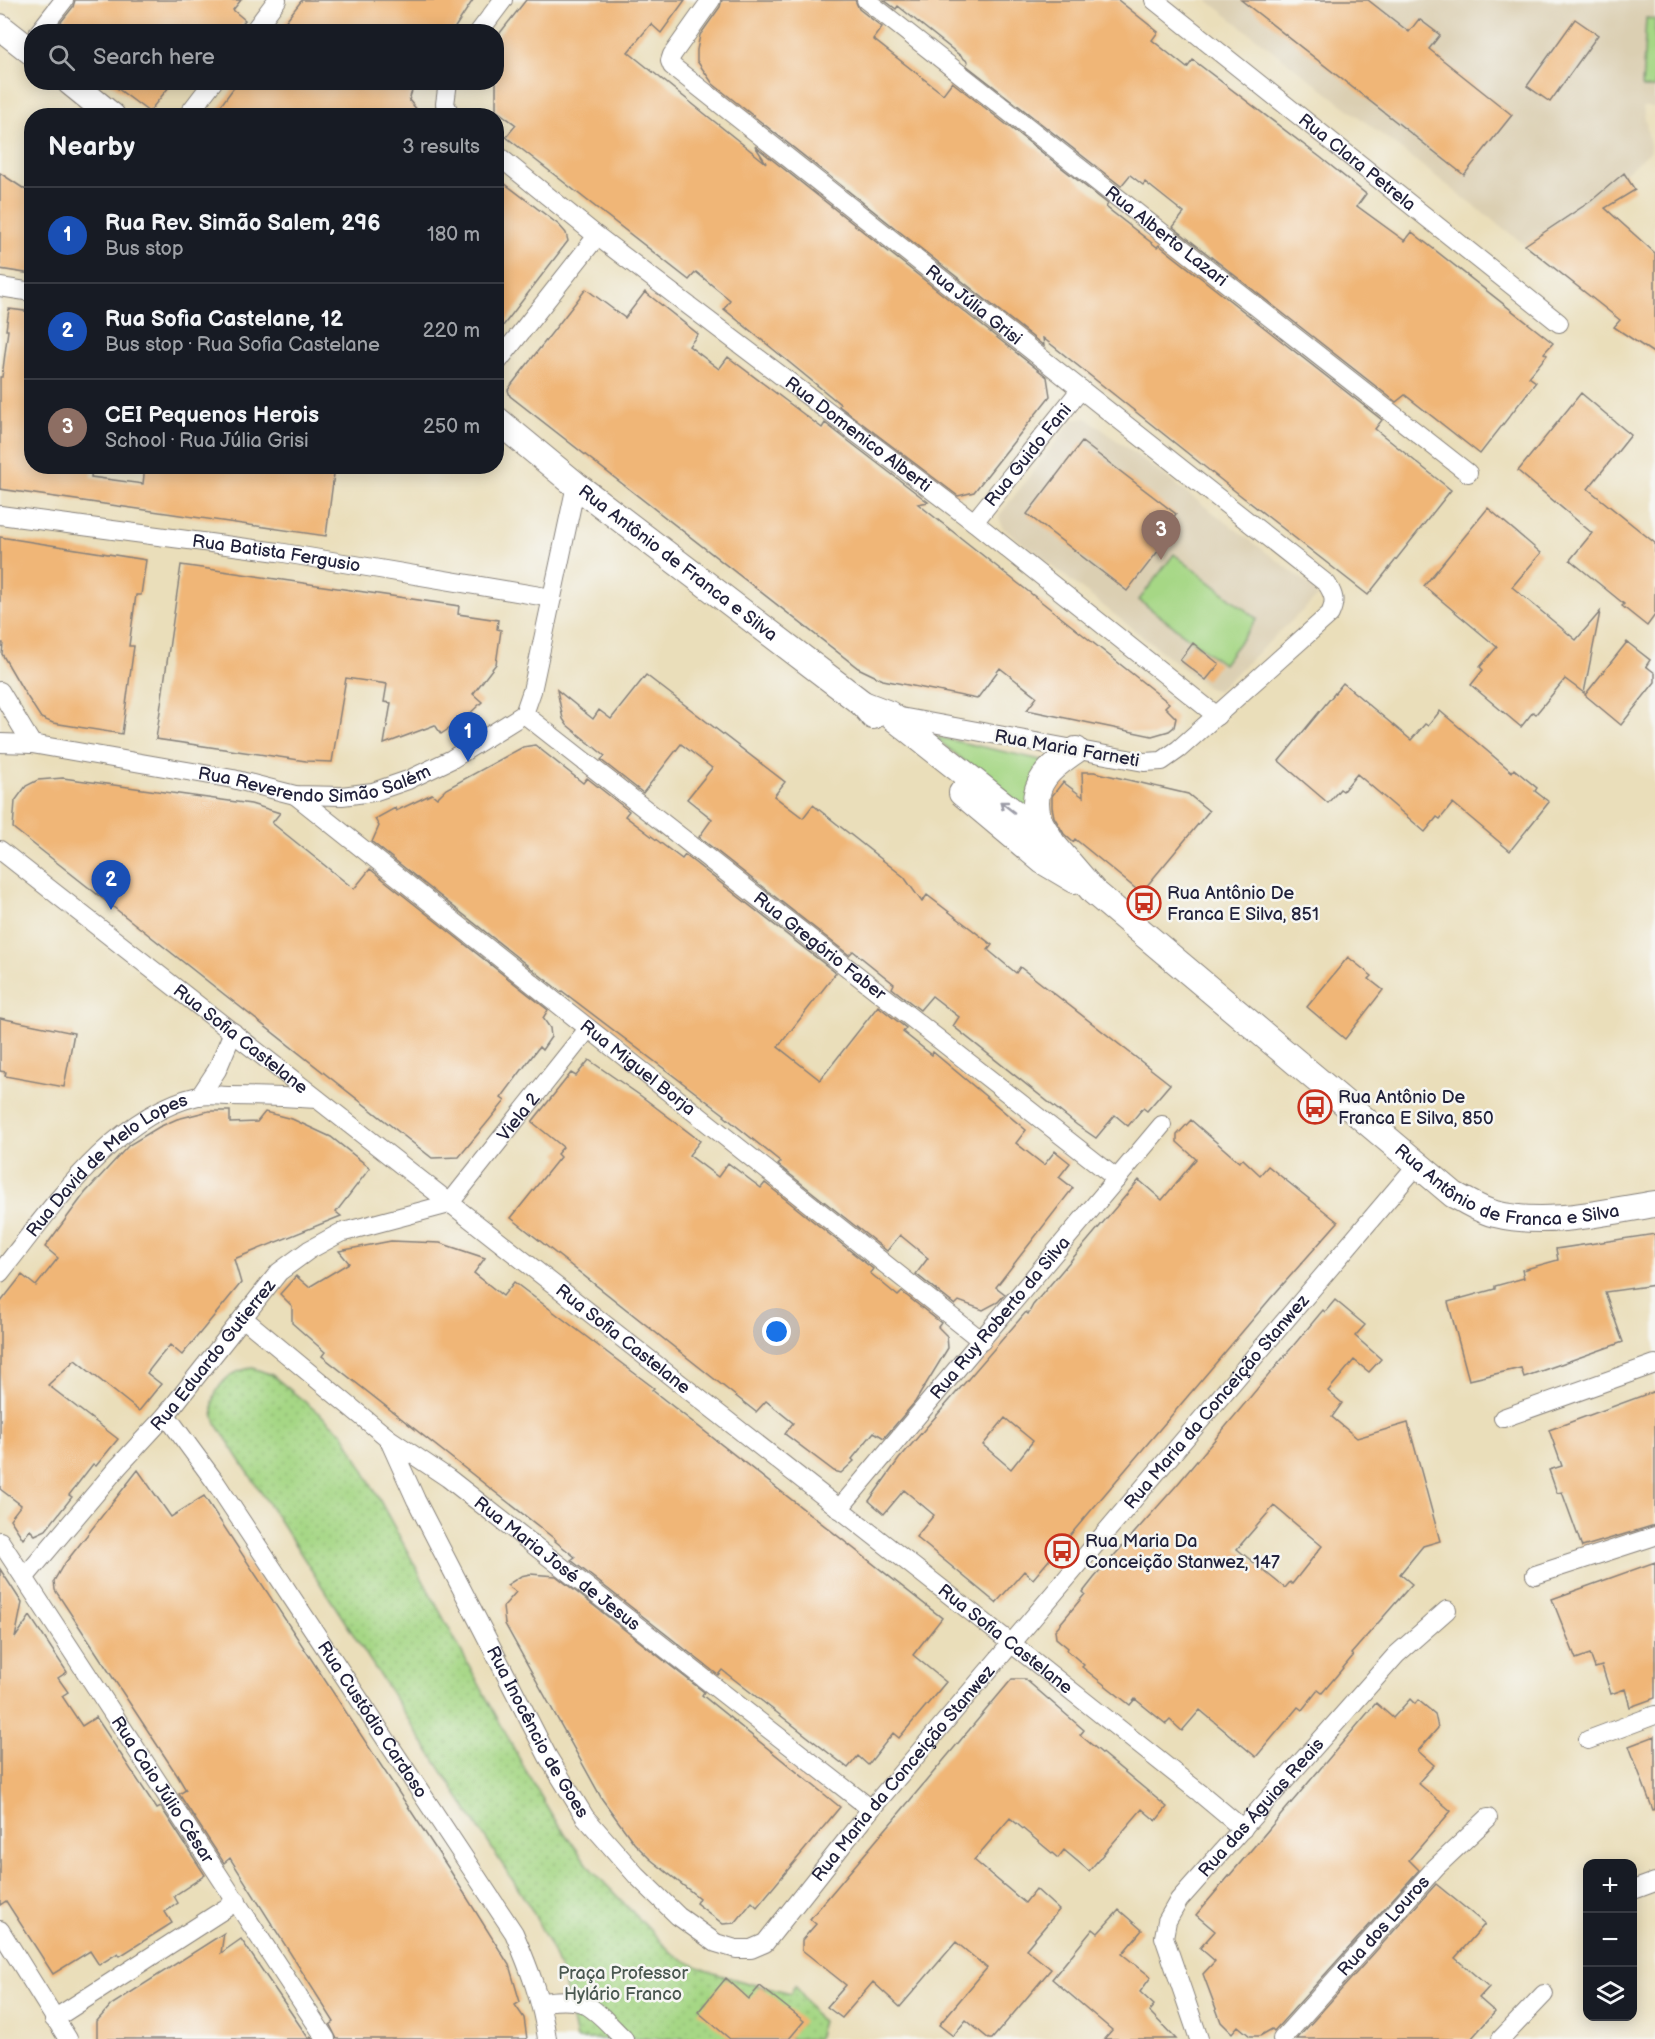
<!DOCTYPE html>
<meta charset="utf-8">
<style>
body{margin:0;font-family:"Balsamiq Sans",sans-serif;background:#20242c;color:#f1f3f6}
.controls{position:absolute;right:18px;bottom:18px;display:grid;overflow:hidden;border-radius:12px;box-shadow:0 3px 15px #0003}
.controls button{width:54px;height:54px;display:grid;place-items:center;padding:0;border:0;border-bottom:2px solid #363941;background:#171b24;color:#f1f3f6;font:30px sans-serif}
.you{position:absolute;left:777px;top:1332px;width:21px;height:21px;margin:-15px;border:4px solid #fff;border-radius:50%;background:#1a73e8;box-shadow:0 0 0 9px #1a73e833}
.badge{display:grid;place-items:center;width:39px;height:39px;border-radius:50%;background:#8c9099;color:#fff;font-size:20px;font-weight:700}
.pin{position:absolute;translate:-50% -50px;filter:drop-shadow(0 2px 3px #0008)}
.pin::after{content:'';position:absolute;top:32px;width:21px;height:18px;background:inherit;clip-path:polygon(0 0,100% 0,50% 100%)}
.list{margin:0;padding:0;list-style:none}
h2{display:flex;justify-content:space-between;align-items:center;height:78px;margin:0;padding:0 24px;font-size:26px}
h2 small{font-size:20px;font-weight:400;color:#9ea1a6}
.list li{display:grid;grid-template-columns:39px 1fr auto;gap:18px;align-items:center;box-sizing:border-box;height:96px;padding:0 24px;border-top:2px solid #363941}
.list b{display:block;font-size:22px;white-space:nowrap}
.list p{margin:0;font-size:20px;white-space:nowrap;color:#9ea1a6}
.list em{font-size:20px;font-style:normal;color:#9ea1a6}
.icon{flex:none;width:33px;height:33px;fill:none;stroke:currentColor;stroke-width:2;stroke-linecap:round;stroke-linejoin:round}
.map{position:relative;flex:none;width:1655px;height:2039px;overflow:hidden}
.search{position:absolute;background:#171b24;box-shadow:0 3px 15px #0003;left:24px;top:24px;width:480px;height:66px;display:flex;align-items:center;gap:15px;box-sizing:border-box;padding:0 21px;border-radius:24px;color:#9ea1a6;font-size:22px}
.panel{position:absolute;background:#171b24;box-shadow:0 3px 15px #0003;left:24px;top:108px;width:480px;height:366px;border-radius:24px}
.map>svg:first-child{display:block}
.built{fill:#dbcfb2}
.park{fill:url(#park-dots);stroke:#647c60;stroke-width:1.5}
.garden{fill:#a6d785;stroke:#647c60;stroke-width:1.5}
.building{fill:#f0b677;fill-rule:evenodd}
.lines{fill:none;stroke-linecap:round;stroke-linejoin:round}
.street-casing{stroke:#86807a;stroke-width:20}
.secondary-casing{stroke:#86807a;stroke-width:28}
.street{stroke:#fff;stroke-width:18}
.secondary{stroke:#fff;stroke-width:26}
.oneway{stroke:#9c9ca7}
.labels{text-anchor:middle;stroke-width:5;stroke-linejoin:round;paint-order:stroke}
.street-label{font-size:18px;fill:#22223b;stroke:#f6f6f2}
.poi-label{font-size:18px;fill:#22223b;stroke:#f6f6f2;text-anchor:start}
.park-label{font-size:18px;fill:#4a5851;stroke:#f6f6f2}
</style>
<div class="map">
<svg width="1655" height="2039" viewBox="0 0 1655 2039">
<defs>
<pattern id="park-dots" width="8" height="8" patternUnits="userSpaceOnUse" patternTransform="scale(1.5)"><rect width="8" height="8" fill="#a6d785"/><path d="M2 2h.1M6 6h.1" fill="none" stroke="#8fb874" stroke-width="1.8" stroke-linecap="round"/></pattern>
</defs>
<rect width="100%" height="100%" fill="#f6f6f2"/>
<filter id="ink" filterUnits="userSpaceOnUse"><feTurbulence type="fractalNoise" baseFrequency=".0167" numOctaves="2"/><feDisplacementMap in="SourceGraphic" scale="12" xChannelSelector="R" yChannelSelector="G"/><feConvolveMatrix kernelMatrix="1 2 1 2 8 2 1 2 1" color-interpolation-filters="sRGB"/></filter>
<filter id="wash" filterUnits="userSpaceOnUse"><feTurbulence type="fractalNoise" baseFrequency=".008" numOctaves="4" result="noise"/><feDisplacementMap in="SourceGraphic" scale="24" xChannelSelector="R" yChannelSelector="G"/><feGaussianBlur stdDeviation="1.35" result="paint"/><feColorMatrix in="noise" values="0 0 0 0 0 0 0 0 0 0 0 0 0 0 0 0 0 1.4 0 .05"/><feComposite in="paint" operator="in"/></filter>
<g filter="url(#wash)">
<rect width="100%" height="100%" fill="#eadeba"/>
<path class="built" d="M1207 0H1655V107H1643L1651 151 1595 198 1525 245Z
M1087 418 1314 588 1317 597 1218 690 1210 689 1002 527 999 516 1073 420Z"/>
<path class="park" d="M253 1368 272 1375 344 1434 526 1771 553 1817 591 1869 670 1951C702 1975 752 1983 790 1994L795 1985 817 2017 822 2021 817 2039H576L564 1982 553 1952 532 1910 216 1423C205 1395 225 1371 253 1368Z"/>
<path class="garden" d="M1646 18 1655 19V88H1642Z
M1174 554 1257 619 1223 664 1139 600Z
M933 736 1046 761 1029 813Z"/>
<g id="blocks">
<path class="building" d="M75 0H241L233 10 245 20 236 32H58L57 27 73 7Z
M302 0H473L452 32H277Z
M526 0H685L661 33 651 24 628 52 766 163 755 146 1047 377 1050 396 974 492 958 496 839 406 840 404 724 309 730 300 696 272 689 280 506 137 516 125 496 110V38Z
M722 0H855L859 9 882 27 873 39 943 94 952 82 1108 204 1106 207 1157 247 1159 245 1382 420 1375 429 1451 490 1368 595 1235 491 1043 338 1044 346 713 84 697 61V50L700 35 720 7Z
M884 0H1118L1158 32 1152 40 1187 68 1193 60 1320 157 1366 194 1357 206 1405 241 1412 232 1553 343 1544 353 1547 355 1529 377 1536 382 1480 454 1405 395 1396 402 1173 227 1184 213 1145 182 1143 185 1130 175 1121 186 966 65 968 62 898 6 896 9Z
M1241 0H1368L1409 32 1419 19 1440 35 1429 49 1512 115 1464 175Z
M1575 19 1598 35 1550 102 1527 86Z
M109 82H173L149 112Z
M238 82H415L409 100 422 116H213Z
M0 173 32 194V274L0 269Z
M1624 173 1635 190 1605 208 1655 253V354L1614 327 1620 320 1525 245 1591 201Z
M496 177 559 225 566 233 568 241 496 335Z
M586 289 625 318 645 292 698 334 689 346 719 369 728 357 822 428 825 423 928 502 918 504 1169 703 1165 707 1176 718 1174 727 1169 731 1152 736 1027 710 1037 697 1000 668 977 699 883 680 858 668 510 396 508 390 512 384Z
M9 309 32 312V466H92L91 477 143 484 145 466H335L326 536 0 489V377H2L8 330H6Z
M1581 393 1631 435 1588 489 1655 543V615L1647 626 1622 606 1624 604 1570 560 1592 533 1518 471Z
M1082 442 1176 514 1170 522 1177 527 1127 591 1027 514Z
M1488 508 1541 553 1512 587 1576 640 1600 612 1584 693 1565 679 1536 714 1533 712 1521 727 1471 685 1483 670 1480 667 1497 647 1424 586Z
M0 537 146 560 141 595H136L129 646H134L122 734 53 723 41 718 23 690 2 654 3 643H0Z
M181 565 459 606 458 614 498 620 497 629 501 630 496 664 473 694 482 702 465 718 441 734 435 725 384 744 391 703 384 702 387 684 346 678 332 762 306 761 156 739Z
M1627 642 1650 660 1646 666 1655 673V682L1621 725 1585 695Z
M1193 643 1219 664 1206 680 1180 660Z
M646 675 785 782 774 796 803 818 813 805 904 877 922 902 927 895 992 945 988 950 1016 973 1020 967 1170 1084 1147 1111 1143 1108 1128 1126 1115 1115 1096 1138 1077 1125 953 1026 959 1017 932 996 920 1010 892 988 894 984 853 951 849 955 699 837 712 819 687 799 712 768 681 744 643 793 601 760 605 756 567 725 563 719 557 690 593 719 599 710 611 719Z
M1343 683 1411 740 1425 724 1428 726 1440 711 1512 772 1514 769 1537 788 1535 791 1549 802 1510 851 1453 803 1440 819 1437 817 1425 832 1357 774 1343 791 1340 789 1328 803 1279 761Z
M535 745 583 783 587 778 629 811 625 816 654 838 682 859 685 855 836 973 778 1047 820 1080 878 1006 906 1028 903 1032 932 1055 933 1052 1026 1130 1016 1143 1044 1165 1055 1151 1070 1163 1059 1177 1073 1188 996 1287 1005 1294 998 1302 983 1310 959 1301 955 1305 916 1274 928 1258 900 1235 887 1251 778 1165 781 1162 724 1116 725 1115 562 991 561 992 372 842 379 826 375 819 395 808 396 811 432 794 437 798 446 789 523 747Z
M1082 772H1094L1188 794 1209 811 1141 893 1075 839 1073 842 1064 834 1054 817 1052 807V796L1063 782 1083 797Z
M63 778 251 804 280 813 272 823 354 889 370 869 548 1010 543 1018 550 1028 551 1037 542 1050 539 1047 501 1098 505 1101 459 1157 432 1158 13 828 15 801 26 786 38 780Z
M1348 957 1372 976 1369 979 1383 990 1345 1039 1307 1007Z
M0 1018 74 1033 64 1087 5 1076 6 1072 0 1071Z
M589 1060 641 1096 700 1141 689 1155 718 1177 728 1163 761 1188 765 1183 873 1269 870 1273 898 1296 902 1292 941 1323 938 1327 947 1336 948 1348 915 1402 884 1438 874 1432 852 1459 854 1461 841 1473 834 1471 785 1434 793 1423 766 1401 756 1412 511 1218 560 1157 557 1154 563 1147 532 1122 571 1073 576 1076Z
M209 1111H230V1123L257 1122 265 1112 292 1119 331 1137 370 1168 336 1212 341 1216 234 1259 241 1283 182 1355 170 1345 158 1359 147 1373 161 1384 139 1411 75 1360 48 1385 118 1439 96 1466 93 1464 69 1495 72 1497 46 1530 35 1535 30 1530 23 1539 10 1519 21 1505 0 1489V1303L22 1275 36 1286 58 1258 45 1247 85 1193 129 1145 159 1127 177 1119Z
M1191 1120 1239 1162 1243 1159 1260 1175 1268 1166 1338 1222 1270 1299 1033 1579 1024 1571 996 1603 916 1537 934 1515 904 1490 884 1514 869 1501 899 1459 1026 1312 1028 1314 1033 1305 1139 1180 1162 1200 1196 1159 1177 1142V1135ZM1005 1418 1033 1441 1011 1469 983 1445Z
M1655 1234V1285L1605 1292 1623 1342 1524 1377 1521 1368 1469 1380 1448 1302 1495 1289V1286L1524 1278 1522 1270 1558 1260 1556 1249Z
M391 1241 440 1243 485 1258 474 1273 503 1296 514 1282 654 1388 652 1390 942 1618 913 1655 946 1682 899 1738 893 1733 868 1765 858 1756 848 1768 722 1670 718 1675 571 1560 575 1557 555 1541 556 1540 322 1356 325 1352 292 1323V1306L280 1294 296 1276 309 1287 349 1263 339 1251Z
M1335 1300 1365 1325 1355 1336 1381 1359 1369 1372 1354 1360 1328 1391 1342 1403 1332 1417 1357 1438 1408 1423 1440 1541 1423 1546 1400 1574 1412 1584 1351 1654 1353 1656 1322 1693 1318 1690 1302 1710 1298 1707 1256 1757 1200 1710 1182 1731 1170 1720 1166 1724 1135 1699 1130 1705 1082 1667 1084 1665 1067 1650 1068 1648 1056 1638 1055 1630 1085 1594 1083 1592 1094 1578 1176 1486 1323 1310 1325 1312ZM1274 1506 1322 1546 1292 1584 1290 1582 1285 1588 1237 1549Z
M1655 1391V1525L1582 1547 1562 1492 1557 1493 1549 1470 1562 1466 1549 1430Z
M138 1470 171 1517 204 1496 451 1872 509 1965 520 2002 515 2005 524 2018 527 2039H337L330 2025 334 2022 230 1858 224 1863 179 1794 186 1790 177 1775 55 1590 54 1581 62 1567Z
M1655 1562V1698L1630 1707 1625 1689 1611 1694 1602 1666 1595 1668 1590 1654 1576 1659 1552 1599Z
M0 1569 22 1603 15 1638 30 1616 67 1672 58 1678 68 1692 62 1696 82 1726 96 1717 157 1809 161 1807 205 1875 174 1896 178 1903 165 1912 172 1923 120 1956 118 1953 99 1965 90 1951 53 1974 6 1901 0 1905Z
M530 1574 556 1576 704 1692 702 1695 840 1807 757 1907 752 1902 735 1923 723 1924 696 1903 699 1898 650 1859 634 1843 602 1799 505 1624 503 1607 516 1592 507 1585 521 1576Z
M1012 1679H1025L1084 1730 1080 1735 1167 1807 1156 1821 1142 1809 1089 1871 1064 1850 1058 1858 1010 1818 974 1860 1025 1903 1036 1889 1059 1910 1026 1949 1051 1969 992 2039H989L966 2020 953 2036 939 2025 987 1968 956 1942 900 2007 873 1982 842 2018 827 2007 846 1985 802 1950V1940L816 1924 810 1919Z
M1410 1699 1415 1704 1418 1700 1435 1714 1438 1728 1418 1751 1434 1765 1418 1783 1451 1811 1409 1860 1419 1870 1274 2031 1272 2029 1260 2036H1250L1238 2026 1232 2033 1221 2022 1203 1974 1215 1961 1200 1948 1215 1931 1196 1915 1376 1703 1393 1718Z
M1655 1736V1809L1653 1810 1629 1746Z
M1436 1884 1485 1924 1455 1958 1489 1987 1479 1998 1495 2012 1471 2039H1297Z
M1119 1910 1142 1930 1122 1954 1151 1977 1140 1992 1154 2005 1149 2011 1176 2039H1104L1112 2030 1052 1979 1093 1929 1098 1933Z
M224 1933 221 1953 241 1939 309 2039 311 2037 313 2039H97V2021L111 2005Z
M726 1978 749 1999 760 1986 804 2021 789 2039H730L698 2012Z"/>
</g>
</g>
<g filter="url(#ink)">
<use href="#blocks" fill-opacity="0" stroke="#86807a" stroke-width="1.5"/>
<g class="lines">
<g class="street-casing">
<g id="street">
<path id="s1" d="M711 0 672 55 670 61 672 66 1327 584C1334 595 1336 601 1330 614L1179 749 1162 761 1144 762 895 716"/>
<path id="s2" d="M866 0 1468 473"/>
<path id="s3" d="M1154 0 1559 323"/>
<path d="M39 32 64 0"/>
<path d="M253 32 277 0"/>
<path d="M479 32 503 0"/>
<path d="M448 82 445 104 451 116"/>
<path d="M187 116 213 82"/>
<path id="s4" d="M496 154 597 236 974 522 1217 716"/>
<path d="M0 287 32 292"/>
<path d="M496 364 597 236"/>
<path id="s5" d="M0 515 278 552 552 598"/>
<path id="s6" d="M974 522 1081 389"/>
<path d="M0 691 32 744"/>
<path id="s7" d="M524 714 1117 1179"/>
<path id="s8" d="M0 743 32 744 233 779 295 795 342 796 373 792 408 780 452 759 524 714 532 691 576 485"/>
<path id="s9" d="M295 795 982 1341"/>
<path id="s10" d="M0 850 1035 1662 1200 1793 1243 1829"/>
<path d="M200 1096 217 1070 233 1032"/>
<path id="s11" d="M0 1273C51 1209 114 1115 198 1096 208 1094 220 1096 230 1096 259 1096 288 1097 317 1099"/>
<path id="s12" d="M243 1318 388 1438 448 1478 871 1809"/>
<path id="s13" d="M166 1415 216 1483 514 1933C529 1968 542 2001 547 2039"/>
<path d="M1503 1418 1655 1364"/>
<path id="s14" d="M388 1438 416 1500 548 1757 585 1817 636 1875 678 1916 716 1943 736 1949H751L765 1943 871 1809 1417 1165"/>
<path id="s15" d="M839 1509 1162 1125"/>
<path id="s16" d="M0 1541 326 2039"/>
<path d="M1535 1575 1655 1536"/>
<path id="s17" d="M25 1577 118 1467 166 1415 279 1272 309 1250 340 1233 449 1204 588 1029"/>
<path d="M1588 1740 1655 1715"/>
<path d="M1636 1889 1655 1882"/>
<path d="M0 1930 68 2039"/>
<path d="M541 2002C554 2001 572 1998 584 2004 599 2011 612 2028 624 2039"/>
<path d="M54 2019 237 1901"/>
<path id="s18" d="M1199 2039 1164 1937 1167 1921 1179 1900 1396 1655 1447 1610"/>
<path id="s19" d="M1282 2039 1436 1867 1488 1818"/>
<path d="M1501 2039 1544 1994"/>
</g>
</g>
<g class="secondary-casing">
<g id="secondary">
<path d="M0 27 32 52"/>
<path d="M70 82 112 116"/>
<path id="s20" d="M496 419 576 485 863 704 873 716"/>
<path id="s21" d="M863 704 889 714 1051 842 1094 892 1454 1195C1467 1201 1481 1211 1495 1214 1547 1227 1604 1212 1655 1204"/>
<path d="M962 793 1043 861 1075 880"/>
<path d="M1050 839C1046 832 1040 824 1038 817 1029 783 1051 767 1076 750"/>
</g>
</g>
<use href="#street" class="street"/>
<use href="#secondary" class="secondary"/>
</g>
<defs><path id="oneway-shaft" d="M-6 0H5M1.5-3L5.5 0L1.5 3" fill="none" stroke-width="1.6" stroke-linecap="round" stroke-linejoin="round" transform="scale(1.5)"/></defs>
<use class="oneway" href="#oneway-shaft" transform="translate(1007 807) rotate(-142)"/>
</g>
<defs>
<g id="bus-ring" transform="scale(1.725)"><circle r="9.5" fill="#f6f6f2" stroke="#c8321e" stroke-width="1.5"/><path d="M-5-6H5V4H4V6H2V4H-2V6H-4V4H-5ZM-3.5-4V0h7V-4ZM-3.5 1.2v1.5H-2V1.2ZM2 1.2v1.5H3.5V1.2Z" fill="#c8321e"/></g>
</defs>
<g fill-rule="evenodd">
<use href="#bus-ring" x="1144" y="903"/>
<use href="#bus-ring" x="1315" y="1107"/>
<use href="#bus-ring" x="1062" y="1551"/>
</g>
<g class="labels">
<g class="street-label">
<text dy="6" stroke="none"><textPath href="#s3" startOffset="260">Rua Clara Petrela</textPath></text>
<text dy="6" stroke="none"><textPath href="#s2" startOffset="382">Rua Alberto Lazari</textPath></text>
<text dy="6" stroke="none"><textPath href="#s1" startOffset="464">Rua Júlia Grisi</textPath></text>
<text dy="6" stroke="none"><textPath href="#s4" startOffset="458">Rua Domenico Alberti</textPath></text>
<text dy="6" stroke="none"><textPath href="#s6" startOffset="86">Rua Guido Fani</textPath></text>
<text dy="6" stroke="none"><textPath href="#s5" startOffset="279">Rua Batista Fergusio</textPath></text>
<text dy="6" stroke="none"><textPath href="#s20" startOffset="232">Rua Antônio de Franca e Silva</textPath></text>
<text transform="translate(1067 748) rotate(10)" y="6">Rua Maria Farneti</text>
<text dy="6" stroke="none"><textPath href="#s8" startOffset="320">Rua Reverendo Simão Salém</textPath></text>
<text dy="6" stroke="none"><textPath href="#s7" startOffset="376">Rua Gregório Faber</textPath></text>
<text dy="6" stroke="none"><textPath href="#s10" startOffset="306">Rua Sofia Castelane</textPath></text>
<text dy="6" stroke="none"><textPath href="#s9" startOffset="438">Rua Miguel Borja</textPath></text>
<text dy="6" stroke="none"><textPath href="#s17" startOffset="694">Viela 2</textPath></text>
<text dy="6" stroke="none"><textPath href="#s11" startOffset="154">Rua David de Melo Lopes</textPath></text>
<text dy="6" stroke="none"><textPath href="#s21" startOffset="819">Rua Antônio de Franca e Silva</textPath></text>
<text dy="6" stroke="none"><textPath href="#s15" startOffset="250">Rua Ruy Roberto da Silva</textPath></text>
<text dy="6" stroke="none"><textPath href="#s10" startOffset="792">Rua Sofia Castelane</textPath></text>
<text dy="6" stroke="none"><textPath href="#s17" startOffset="291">Rua Eduardo Gutierrez</textPath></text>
<text dy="6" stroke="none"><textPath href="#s14" startOffset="1366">Rua Maria da Conceição Stanwez</textPath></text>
<text dy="6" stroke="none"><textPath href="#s12" startOffset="399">Rua Maria José de Jesus</textPath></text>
<text dy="6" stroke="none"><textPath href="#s10" startOffset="1278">Rua Sofia Castelane</textPath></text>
<text dy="6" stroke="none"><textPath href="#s13" startOffset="368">Rua Custódio Cardoso</textPath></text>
<text dy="6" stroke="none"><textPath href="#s14" startOffset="330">Rua Inocêncio de Goes</textPath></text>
<text dy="6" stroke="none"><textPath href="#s14" startOffset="880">Rua Maria da Conceição Stanwez</textPath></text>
<text dy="6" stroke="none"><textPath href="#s16" startOffset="297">Rua Caio Júlio César</textPath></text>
<text dy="6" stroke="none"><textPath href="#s18" startOffset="272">Rua das Águias Reais</textPath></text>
<text dy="6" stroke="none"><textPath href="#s19" startOffset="152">Rua dos Louros</textPath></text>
</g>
<g class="poi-label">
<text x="1167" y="899">Rua Antônio De<tspan x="1167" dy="21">Franca E Silva, 851</tspan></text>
<text x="1338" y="1103">Rua Antônio De<tspan x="1338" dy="21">Franca E Silva, 850</tspan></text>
<text x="1085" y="1547">Rua Maria Da<tspan x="1085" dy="21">Conceição Stanwez, 147</tspan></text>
</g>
<g class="park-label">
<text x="623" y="1979">Praça Professor<tspan x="623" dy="21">Hylário Franco</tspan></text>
</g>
</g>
</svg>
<div class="controls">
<button>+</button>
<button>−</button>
<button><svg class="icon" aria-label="layers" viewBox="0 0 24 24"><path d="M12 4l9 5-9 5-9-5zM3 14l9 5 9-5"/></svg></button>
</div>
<div class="you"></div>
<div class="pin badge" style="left:468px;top:762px;background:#1a4fb4">1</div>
<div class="pin badge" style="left:111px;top:910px;background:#1a4fb4">2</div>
<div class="pin badge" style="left:1161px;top:560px;background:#8d6e63">3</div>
<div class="search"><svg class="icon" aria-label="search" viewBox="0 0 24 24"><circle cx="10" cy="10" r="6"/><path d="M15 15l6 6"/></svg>Search here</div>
<section class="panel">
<h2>Nearby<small>3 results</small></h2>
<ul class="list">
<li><span class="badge" style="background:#1a4fb4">1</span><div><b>Rua Rev. Simão Salem, 296</b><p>Bus stop</p></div><em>180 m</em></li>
<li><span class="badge" style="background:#1a4fb4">2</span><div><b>Rua Sofia Castelane, 12</b><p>Bus stop · Rua Sofia Castelane</p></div><em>220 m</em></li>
<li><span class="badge" style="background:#8d6e63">3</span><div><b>CEI Pequenos Herois</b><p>School · Rua Júlia Grisi</p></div><em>250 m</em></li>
</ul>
</section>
</div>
